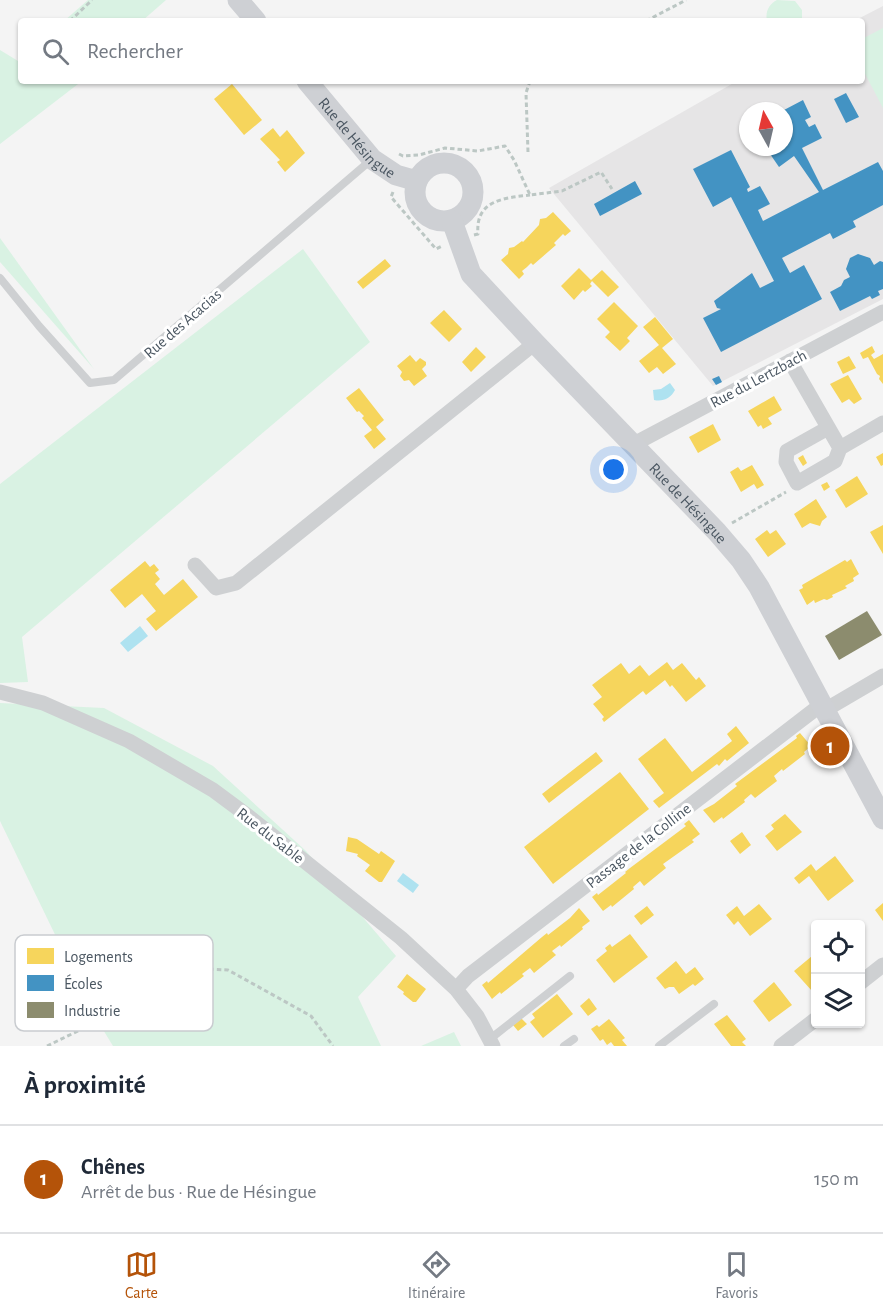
<!DOCTYPE html>
<html lang="fr">
<meta charset="utf-8">
<style>
body{margin:0;font-family:"Alegreya Sans",sans-serif;background:#f6f6f7;color:#1f2937}
.controls{position:absolute;right:18px;bottom:18px;display:grid;overflow:hidden;border-radius:6px;box-shadow:0 2px 4px #0004}
.controls button{width:54px;height:54px;display:grid;place-items:center;padding:0;border:0;border-bottom:2px solid #e0e1e3;background:#fff;color:#1f2937;font:30px sans-serif}
.compass{position:absolute;left:739px;top:102px;width:54px;height:54px;border-radius:50%;background:#fff;box-shadow:0 2px 4px #0004;rotate:352deg}
.you{position:absolute;left:614px;top:470px;width:21px;height:21px;margin:-15px;border:4px solid #fff;border-radius:50%;background:#1a73e8;box-shadow:0 0 0 9px #1a73e833}
.badge{display:grid;place-items:center;width:39px;height:39px;border-radius:50%;background:#b45309;color:#fff;font-size:20px;font-weight:700}
.pin{position:absolute;translate:-50% -50%;border:3px solid #fff;box-shadow:0 2px 6px #0006}
.list{margin:0;padding:0;list-style:none}
h2{display:flex;justify-content:space-between;align-items:center;height:78px;margin:0;padding:0 24px;font-size:26px}
h2 small{font-size:20px;font-weight:400;color:#747a83}
.list li{display:grid;grid-template-columns:39px 1fr auto;gap:18px;align-items:center;box-sizing:border-box;height:108px;padding:0 24px;border-top:2px solid #e0e1e3}
.list b{display:block;font-size:22px;white-space:nowrap}
.list p{margin:0;font-size:20px;white-space:nowrap;color:#747a83}
.list em{font-size:20px;font-style:normal;color:#747a83}
.icon{flex:none;width:33px;height:33px;fill:none;stroke:currentColor;stroke-width:2;stroke-linecap:round;stroke-linejoin:round}
.map{position:relative;flex:none;width:883px;height:1046px;overflow:hidden}
.search{position:absolute;background:#fff;box-shadow:0 2px 4px #0004;left:18px;right:18px;top:18px;height:66px;display:flex;align-items:center;gap:15px;box-sizing:border-box;padding:0 21px;border-radius:6px;color:#747a83;font-size:22px}
.sheet{height:186px;background:#fff}
nav{display:flex;justify-content:space-around;align-items:center;box-sizing:border-box;height:84px;border-top:2px solid #e0e1e3;background:#fff;font-size:16px;color:#747a83}
nav a{display:grid;justify-items:center;gap:3px}
nav .on{color:#b45309}
.map>svg:first-child{display:block}
.education{fill:#e6e5e6;fill-rule:evenodd}
.green{fill:#d9f2e3}
.water{fill:#aee2f0}
.homes{fill:#f6d55c}
.schools{fill:#4393c3}
.industry{fill:#8c8c6e}
.lines{fill:none;stroke-linecap:round;stroke-linejoin:round}
.path{stroke:#bcc7c4;stroke-width:3;stroke-dasharray:4.5 3;stroke-linecap:butt}
.lane{stroke:#ced0d2;stroke-width:8}
.street{stroke:#ced0d2;stroke-width:15}
.secondary{stroke:#ced0d4;stroke-width:21}
.labels{text-anchor:middle;stroke-width:6;stroke-linejoin:round;paint-order:stroke}
.street-label{font-size:16px;fill:#4a5661;stroke:#fff}
.key{fill:#fff;stroke:#c9ccd0;stroke-width:1.5}
.key-label{font-size:16px;fill:#4a5661}
</style>
<div class="map">
<svg width="883" height="1046" viewBox="0 0 883 1046">
<rect width="100%" height="100%" fill="#f4f4f4"/>
<path class="education" d="M883 6V299L713 386 549 188 737 81H862V21H854ZM748 111H784V147H748Z"/>
<path class="green" d="M88 0H166L142 21H64Z
M777 0 795 1 802 10V21H767C765 12 769 4 777 0Z
M883 28V108L862 68V39Z
M0 50 18 61 21 59V81H82L0 144Z
M0 238 94 369 0 262Z
M303 249 370 342 22 637 28 682 0 683V484Z
M0 703 104 708 213 766 306 851 396 956 358 997 381 1046H113L94 1015 0 821Z
M454 1032 461 1046H421Z"/>
<path class="water" d="M670 383 675 390C671 398 663 402 654 400L653 390 661 389Z
M140 626 148 636 128 652 120 643Z
M403 873 419 885 413 893 397 881Z"/>
<path class="homes" d="M232 84 262 120 244 135 214 99Z
M273 128 280 137 287 130 305 153 285 172 277 162 280 160 260 139Z
M553 212 571 231 565 236 563 234 554 243 556 245 533 265 531 263 527 267 522 271 524 274 519 279 501 260 508 254 509 248 514 247 522 241 523 242 539 225 540 219 546 218Z
M385 259 391 266 363 289 357 282Z
M579 268 591 280 602 270 619 287 608 297 592 281 590 284 592 286 585 292 583 290 574 300 561 286Z
M614 302 638 326 627 338 630 341 620 351 605 337 610 332 597 319Z
M444 310 462 329 449 342 430 323Z
M655 317 673 339 662 348 676 364 663 374 657 367 649 373 639 361 659 345 643 327Z
M872 346 875 352 871 355 874 359 883 354V384L879 379 880 376 877 374 868 357 863 359 860 353Z
M476 347 486 357 471 372 462 362Z
M410 355 416 362 420 358 426 362V365L422 369 427 376 414 386 409 380 404 381 400 376 402 372 397 366Z
M849 356 856 368 843 374 837 362Z
M848 375 862 399 854 404 849 399 842 403 830 384Z
M359 388 384 420 376 427 386 439 374 449 364 436 372 430 362 418 364 416 359 411 357 412 346 398Z
M774 396 782 410 768 418 772 424 763 429 761 425 758 427 748 411Z
M713 424 721 440 698 453 689 437Z
M883 453V465L881 466 876 457Z
M803 455 807 463 803 466 798 458Z
M752 465 764 485 757 489 754 484 741 492 730 472 738 467 741 471Z
M857 476 868 494 846 508 835 490Z
M827 482 830 487 824 491 821 485Z
M816 499 827 517 822 521 820 526 810 523 802 528 794 514Z
M883 525V554L870 532Z
M767 530 770 534 776 530 786 544 768 557 755 539Z
M851 559 859 574 853 578 854 581 845 586 847 588 832 595 833 597 827 600 824 599 815 603 814 600 807 605 799 590 803 588 802 585 845 560 847 562Z
M145 561 150 567 154 564 159 570 155 573 160 579 155 584 164 595 183 579 198 597 156 631 146 619 156 611 142 594 125 608 110 590Z
M667 662 673 670 682 663 696 680 699 677 706 686 686 702 672 685 670 687 665 680 646 695 643 691 604 722 602 719 604 717 593 704 602 697 592 685 621 663 629 674 640 665 649 676Z
M736 726 749 743 727 761 725 759 719 766 717 764 659 808 653 801 664 793 638 759 665 738 692 772 732 741 727 734Z
M800 733 811 746 804 752 805 754 783 771 782 769 774 776 777 781 755 798 751 794 744 800 745 802 723 819 722 817 714 823 703 810 714 804 737 786 735 784 797 738 796 736Z
M596 752 603 761 549 803 542 794Z
M620 772 649 809 553 884 524 847Z
M785 814 802 832 777 851 765 836 774 829 771 825Z
M689 820 700 834 692 840 694 842 663 864 666 868 644 886 640 881 633 887 634 889 612 907 611 905 603 911 592 897 597 893 598 895 626 873 625 872 630 868 686 826 684 824Z
M742 832 751 845 740 854 730 841Z
M348 837 357 839 379 854 381 851 395 861 382 882H379L365 871 370 865 357 856 358 854 346 851Z
M835 856 854 881 828 901 809 876 799 884 794 878 811 864 816 871Z
M883 903V921L875 910Z
M759 904 772 919 750 936 738 921 734 925 726 915 737 906 744 916Z
M647 906 654 915 641 925 634 916Z
M579 908 590 921 582 927 583 929 561 947 560 945 552 951 556 955 534 973 530 968 522 974 524 976 501 994 500 992 492 999 482 985 487 981 488 983 542 937 547 933 548 935 570 918Z
M630 934 648 957 614 983 596 960 607 951 605 948 610 944 612 947Z
M812 956 816 960V989L812 991 794 971Z
M676 961 686 974 695 967 704 979 695 986 693 984 679 994 674 987H669L665 989 656 978Z
M407 974 426 989 416 1002H413L403 994 404 992 397 987Z
M774 982 792 1005 769 1022 753 1001Z
M557 994 573 1014 543 1038 530 1022 535 1018 532 1014Z
M589 998 597 1009 588 1016 580 1006Z
M727 1015 746 1039 742 1042 746 1046H731L714 1024Z
M521 1018 527 1024 518 1031 513 1025Z
M609 1019 625 1038 622 1040 627 1046H614L611 1042 607 1045 603 1039 600 1041 591 1029 597 1025 599 1027Z"/>
<path class="schools" d="M846 93 859 117 846 123 834 99Z
M803 100 811 117 805 120 809 127 815 124 822 138 802 148 823 190 878 162 883 171V205L853 221 856 227 833 239 830 233 782 258 790 273 804 265 822 299 721 352 703 318 721 309 717 308 714 301 752 273 760 288 774 281 731 197 713 207 693 169 731 150 750 187 747 189 748 192 760 186 770 204 758 210 763 221 819 192 794 156 779 167 768 151 773 147H784V110Z
M635 181 642 194 600 216 594 204Z
M858 254 870 258 874 265 880 261 883 262V289L878 291 880 295 872 299 870 296 840 311 830 292 841 286 844 280 850 277 846 269 850 258Z
M719 376 722 382 716 385 712 379Z"/>
<path class="industry" d="M867 611 882 635 839 660 825 636Z"/>
<g class="lines">
<path class="path" d="M70 21 92 0
M646 21 686 0
M528 152 526 93 530 81
M399 154 403 156 419 155 445 148 478 151 505 146 514 160 530 195 562 191 601 172 612 189
M393 192 391 197 436 249 442 246
M474 235 478 234C475 200 504 198 530 195
M732 523 786 492
M47 1046 206 969 228 970 311 1016 333 1046"/>
<path class="lane" d="M0 278 39 326 90 383 114 380 371 160
M490 1039 570 976
M564 1046 574 1039
M659 1046 714 1004"/>
<path class="street" d="M790 361 840 448
M828 428 787 451 786 462 797 483 835 461 840 448 883 423
M634 444 883 312
M195 565 216 588 236 583 535 343
M0 692 43 703 129 741 213 790 248 816 401 938 456 989 477 1016 493 1046
M825 710 883 676
M860 983 883 965
M456 989 468 976 822 704
M781 1046 816 1019"/>
<g class="secondary">
<path d="M238 0 256 21"/>
<path id="s1" d="M307 81 372 159 396 175 417 181"/>
<circle cx="444" cy="192" r="29"/>
<path id="s2" d="M452 221 471 274 535 343 717 532 741 560 759 587 883 819"/>
</g>
</g>
<g class="labels">
<g class="street-label">
<text dy="6" stroke="none"><textPath href="#s1" startOffset="76">Rue de Hésingue</textPath></text>
<text transform="translate(182 323) rotate(-41)" y="6">Rue des Acacias</text>
<text transform="translate(758 378) rotate(-28)" y="6">Rue du Lertzbach</text>
<text dy="6" stroke="none"><textPath href="#s2" startOffset="372">Rue de Hésingue</textPath></text>
<text transform="translate(271 835) rotate(38)" y="6">Rue du Sable</text>
<text transform="translate(638 845) rotate(-38)" y="6">Passage de la Colline</text>
</g>
</g>
<rect x="15" y="935" width="198" height="96" rx="9" class="key"/>
<rect x="27" y="948" width="27" height="16" fill="#f6d55c"/>
<rect x="27" y="975" width="27" height="16" fill="#4393c3"/>
<rect x="27" y="1002" width="27" height="16" fill="#8c8c6e"/>
<g class="key-label">
<text x="64" y="962">Logements</text>
<text x="64" y="989">Écoles</text>
<text x="64" y="1016">Industrie</text>
</g>
</svg>
<div class="controls">
<button><svg class="icon" aria-label="locate" viewBox="0 0 24 24"><circle cx="12" cy="12" r="6"/><path d="M12 2v4M12 18v4M2 12h4M18 12h4"/></svg></button>
<button><svg class="icon" aria-label="layers" viewBox="0 0 24 24"><path d="M12 4l9 5-9 5-9-5zM3 14l9 5 9-5"/></svg></button>
</div>
<svg class="compass" viewBox="-18 -18 36 36"><path d="M0-13l5 13h-10z" fill="#e53935"/><path d="M0 13l5-13h-10z" fill="#747a83"/></svg>
<div class="you"></div>
<div class="pin badge" style="left:830px;top:746px">1</div>
<div class="search"><svg class="icon" aria-label="search" viewBox="0 0 24 24"><circle cx="10" cy="10" r="6"/><path d="M15 15l6 6"/></svg>Rechercher</div>
</div>
<section class="sheet">
<h2>À proximité<small></small></h2>
<ul class="list">
<li><span class="badge">1</span><div><b>Chênes</b><p>Arrêt de bus · Rue de Hésingue</p></div><em>150 m</em></li>
</ul>
</section>
<nav>
<a class="on"><svg class="icon" aria-label="map" viewBox="0 0 24 24"><path d="M3 6l6-2 6 2 6-2v14l-6 2-6-2-6 2zM9 4v14M15 6v14"/></svg>Carte</a>
<a><svg class="icon" aria-label="directions" viewBox="0 0 24 24"><path d="M12 3l9 9-9 9-9-9zM9 14v-3h6M13 9l2 2-2 2"/></svg>Itinéraire</a>
<a><svg class="icon" aria-label="saved" viewBox="0 0 24 24"><path d="M7 4h10v16l-5-4-5 4z"/></svg>Favoris</a>
</nav>
